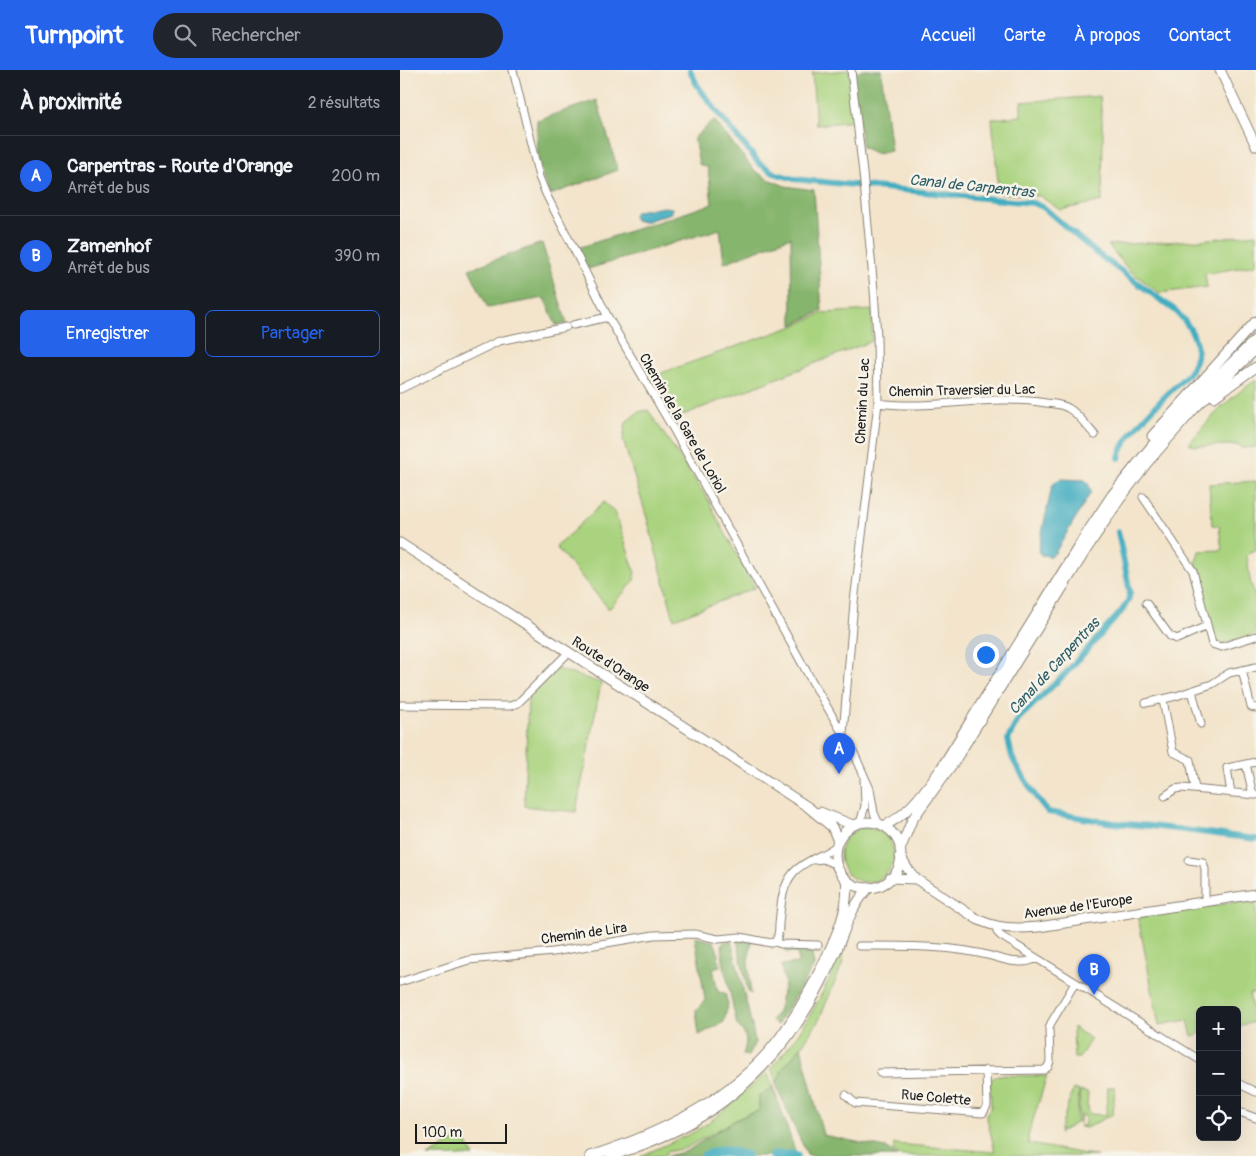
<!DOCTYPE html>
<html lang="fr">
<meta charset="utf-8">
<style>
body{margin:0;font-family:Pangolin,sans-serif;background:#20242c;color:#f1f3f6}
.controls{position:absolute;right:15px;bottom:15px;display:grid;overflow:hidden;border-radius:8px;box-shadow:0 5px 20px #0002}
.controls button{width:45px;height:45px;display:grid;place-items:center;padding:0;border:0;border-bottom:1px solid #363941;background:#171b24;color:#f1f3f6;font:25px sans-serif}
.scale{position:absolute;left:15px;bottom:12px;width:92px;box-sizing:border-box;padding-left:5px;border:2px solid #1c1c1c;border-top:0;font-size:14px;line-height:18px;white-space:nowrap;color:#1c1c1c;-webkit-text-stroke:4px #f7f3e8;paint-order:stroke}
.you{position:absolute;left:585px;top:584px;width:18px;height:18px;margin:-12px;border:4px solid #fff;border-radius:50%;background:#1a73e8;box-shadow:0 0 0 8px #1a73e833}
.badge{display:grid;place-items:center;width:32px;height:32px;border-radius:50%;background:#2563eb;color:#fff;font-size:16px;font-weight:700}
.pin{position:absolute;translate:-50% -41px;filter:drop-shadow(0 1px 2px #0008)}
.pin::after{content:'';position:absolute;top:26px;width:18px;height:15px;background:inherit;clip-path:polygon(0 0,100% 0,50% 100%)}
.list{margin:0;padding:0;list-style:none}
h2{display:flex;justify-content:space-between;align-items:center;height:65px;margin:0;padding:0 20px;font-size:21px}
h2 small{font-size:16px;font-weight:400;color:#9ea1a6}
.list li{display:grid;grid-template-columns:32px 1fr auto;gap:15px;align-items:center;box-sizing:border-box;height:80px;padding:0 20px;border-top:1px solid #363941}
.list b{display:block;font-size:19px;white-space:nowrap}
.list p{margin:0;font-size:16px;white-space:nowrap;color:#9ea1a6}
.list em{font-size:16px;font-style:normal;color:#9ea1a6}
.actions{display:flex;gap:10px;padding:15px 20px}
.actions a{flex:1;padding:11px 0;border:1px solid #2563eb;border-radius:8px;text-align:center;font-size:18px;color:#2563eb}
.actions .main{background:#2563eb;color:#fff}
.icon{flex:none;width:28px;height:28px;fill:none;stroke:currentColor;stroke-width:2;stroke-linecap:round;stroke-linejoin:round}
.map{position:relative;flex:none;width:856px;height:1086px;overflow:hidden}
header{display:flex;align-items:center;gap:30px;box-sizing:border-box;height:70px;padding:0 25px;background:#2563eb;color:#fff}
header strong{font-size:24px}
nav{display:flex;gap:28px;margin-inline-start:auto;font-size:18px}
.search{width:350px;height:45px;background:#20242c;display:flex;align-items:center;gap:12px;box-sizing:border-box;padding:0 18px;border-radius:28px;color:#9ea1a6;font-size:19px}
main{display:flex}
aside{flex:1;background:#171b24}
.map>svg:first-child{display:block}
.green{fill:#a9d37e;stroke:#62784d}
.forest{fill:#86b56d;stroke:#516844}
.water{fill:#42adc1;stroke:#2f646e}
.lines{fill:none;stroke-linecap:round;stroke-linejoin:round}
.canal{stroke:#42adc1;stroke-width:6}
.river{stroke:#42adc1;stroke-width:11}
.minor-casing{stroke:#888074;stroke-width:9}
.major-casing{stroke:#888074;stroke-width:11}
.minor{stroke:#fff;stroke-width:7}
.major{stroke:#fff;stroke-width:9}
.labels{text-anchor:middle;stroke-width:5;stroke-linejoin:round;paint-order:stroke}
.street-label{font-size:14px;fill:#1c1c1c;stroke:#f7f3e8}
.water-label{font-size:15px;font-style:italic;fill:#2d5d66;stroke:#f7f3e8}
</style>
<header>
<strong>Turnpoint</strong>
<div class="search"><svg class="icon" aria-label="search" viewBox="0 0 24 24"><circle cx="10" cy="10" r="6"/><path d="M15 15l6 6"/></svg>Rechercher</div>
<nav><a>Accueil</a><a>Carte</a><a>À propos</a><a>Contact</a></nav>
</header>
<main>
<aside>
<h2>À proximité<small>2 résultats</small></h2>
<ul class="list">
<li><span class="badge">A</span><div><b>Carpentras - Route d'Orange</b><p>Arrêt de bus</p></div><em>200 m</em></li>
<li><span class="badge">B</span><div><b>Zamenhof</b><p>Arrêt de bus</p></div><em>390 m</em></li>
</ul>
<div class="actions"><a class="main">Enregistrer</a><a>Partager</a></div>
</aside>
<div class="map">
<svg width="856" height="1086" viewBox="0 0 856 1086">
<rect width="100%" height="100%" fill="#f7f3e8"/>
<filter id="ink" filterUnits="userSpaceOnUse"><feTurbulence type="fractalNoise" baseFrequency=".02" numOctaves="2"/><feDisplacementMap in="SourceGraphic" scale="10" xChannelSelector="R" yChannelSelector="G"/><feConvolveMatrix kernelMatrix="1 2 1 2 8 2 1 2 1" color-interpolation-filters="sRGB"/></filter>
<filter id="wash" filterUnits="userSpaceOnUse"><feTurbulence type="fractalNoise" baseFrequency=".0096" numOctaves="4" result="noise"/><feDisplacementMap in="SourceGraphic" scale="20" xChannelSelector="R" yChannelSelector="G"/><feGaussianBlur stdDeviation="1.12" result="paint"/><feColorMatrix in="noise" values="0 0 0 0 0 0 0 0 0 0 0 0 0 0 0 0 0 1.4 0 .05"/><feComposite in="paint" operator="in"/></filter>
<g filter="url(#wash)">
<rect width="100%" height="100%" fill="#f3e4cb"/>
<path class="green" d="M449 0 455 51 416 55 412 3Z
M700 26 703 64 702 131 660 140 640 126 599 123 592 49 621 46V32Z
M856 164V195L805 204 807 217 759 223 728 199 708 175 800 170Z
M472 240V271L273 349 250 307 391 257 423 243Z
M856 310V377L841 378 839 375 795 376 789 374C807 350 830 327 856 310Z
M248 340 309 431 319 452 355 518 274 549 247 448 223 370 226 352 238 342Z
M856 411V480L850 482 847 486 850 510 856 530V564L820 574 814 573 794 500 799 481 822 480 819 456 812 455 809 414Z
M204 432 215 443 235 502 234 511 209 539 156 477Z
M157 599 201 613 176 742 124 736 128 629Z
M440 785a27 27 0 1 1 54 0a27 27 0 1 1-54 0Z
M856 829V923L849 924 855 952 837 956V940H800V964L792 966 788 950 759 955 738 847Z
M442 883 444 890 419 950 401 977 383 998 376 1013 371 998C404 962 421 926 442 883Z
M673 957 691 969 679 988H674Z
M367 1002 373 1017 359 1026V1041L348 1044 330 1053 286 1078 266 1082 265 1086H241L294 1062 315 1048Z
M597 1005 647 1006 628 1066 629 1074 697 1086H500L493 1081 494 1074 595 1082 586 1044 591 1037 590 1011Z
M708 1017H715L713 1044 686 1058 680 1057 679 1055 684 1056 686 1046 681 1045 680 1053H678L680 1021 688 1023 687 1037H689L688 1041 690 1044 706 1045Z
M673 1019 679 1021 676 1053 659 1063Z
M59 1068 65 1071 74 1086H28Z"/>
<path class="forest" d="M464 0H481L491 81 477 84 462 77 453 3Z
M197 30 218 100 150 125C137 101 137 77 137 50Z
M314 50 354 100 366 108 385 116 414 120 422 241 392 255 391 167 324 193 320 159 188 199 178 178 312 134 308 98 299 94 294 68Z
M142 173 167 254 156 255 144 228 88 238 69 199Z
M295 867 314 872 317 879 320 896 313 898 318 922 325 923 328 934 324 952 299 965 296 941 305 930Z
M331 870 352 956 355 972 348 986 343 985C347 971 348 966 337 955L323 891 322 873Z
M337 870 352 872 348 890 351 924 348 922Z
M385 877 411 879 414 896 377 955 371 950 378 942 385 913 381 895 398 893V885L394 882H386Z
M401 977 423 1065 486 1078 497 1086H412L407 1084 391 1050 376 1014 383 998Z
M373 1017 397 1086H267L287 1081 330 1053 348 1044 359 1041V1026Z"/>
<path class="water" d="M264 137 272 138 271 143 244 152 235 150 233 144 236 141Z
M661 409 685 410 688 413 691 422 655 483 651 486 641 485 638 481 652 416 656 411Z"/>
<g class="lines">
<path class="canal" d="M290 0 297 15 318 43 359 93 374 103 394 109 434 113 633 133 643 137 695 182 776 241C794 260 805 279 789 303 771 321 723 364 719 388
M718 462 730 522 728 531 721 542 665 604 619 648 608 669 612 687 616 695 636 727 648 742 713 753 751 756 856 769"/>
<path class="river" d="M306 1086 323 1081 345 1086
M374 1086H395"/>
</g>
</g>
<g filter="url(#ink)">
<g class="lines">
<g class="minor-casing">
<path id="minor" d="M113 0 139 107 146 124 208 247 275 362 409 606 454 683 470 719 474 743 479 754
M173 255 208 247
M0 319 99 271 166 257
M478 333C534 341 589 323 646 333 653 334 661 334 668 338 678 343 687 357 695 365
M743 427 793 501 812 574 821 577 856 566
M746 533 770 566 777 569 807 556
M842 600 851 637 856 638
M792 621 801 654
M763 630 773 682 790 690 795 719
M746 633 776 626 812 614 829 603 856 597
M0 635 110 636 118 633 169 582
M443 664 454 532 478 333 477 266 474 220 463 103 451 0
M846 694 856 692
M831 723 827 698 846 694 853 725
M765 726 775 719 782 718 856 725
M460 753 465 736 464 708
M414 790 423 789 437 795
M789 790 803 792 805 799V832
M597 857V862L601 866 800 990
M375 872 381 874 418 875
M459 876C499 876 552 875 591 886 604 890 624 896 636 888
M0 912 69 890 153 882 254 865 295 864 318 869 340 867 371 873 375 872C379 867 379 860 379 854 381 836 381 817 394 802 405 790 423 786 436 776
M480 1003 644 1000 648 997 650 991 649 959 651 953 675 913
M837 1013 856 1022
M446 1025 455 1033 583 1043 587 1036 586 1000
M837 1041 856 1048"/>
</g>
<g class="major-casing">
<path id="major" d="M820 0 856 76
M814 327 856 297
M752 366 856 251
M0 473 408 737 432 757 438 771
M420 742 453 755
M435 785a33 33 0 1 1 66 0a33 33 0 1 1-66 0Z
M483 756C507 747 525 720 540 700L688 461 712 425 758 368 784 339 856 269
M500 780 512 750 554 692 686 480 720 429 747 393 795 338 856 279
M500 786 507 798 516 809 577 849C597 859 616 859 638 857L856 824
M490 808 516 809
M190 1086C260 1064 332 1030 378 970 396 946 411 919 424 892 436 866 450 838 446 809
M212 1086C235 1078 257 1070 279 1059 342 1027 391 974 422 911 427 900 433 889 438 877 446 856 453 833 470 817"/>
</g>
<use href="#minor" class="minor"/>
<use href="#major" class="major"/>
</g>
</g>
<g class="labels">
<g class="street-label">
<text transform="translate(562 320) rotate(-1)" y="5">Chemin Traversier du Lac</text>
<text transform="translate(462 331) rotate(-87)" y="5">Chemin du Lac</text>
<text transform="translate(283 353) rotate(60)" y="5">Chemin de la Gare de Loriol</text>
<text transform="translate(211 594) rotate(33)" y="5">Route d'Orange</text>
<text transform="translate(678 836) rotate(-8)" y="5">Avenue de l'Europe</text>
<text transform="translate(184 863) rotate(-8)" y="5">Chemin de Lira</text>
<text transform="translate(536 1027) rotate(5)" y="5">Rue Colette</text>
</g>
<g class="water-label">
<text transform="translate(572 116) rotate(6)" y="5">Canal de Carpentras</text>
<text transform="translate(654 596) rotate(-47)" y="5">Canal de Carpentras</text>
</g>
</g>
</svg>
<div class="controls">
<button>+</button>
<button>−</button>
<button><svg class="icon" aria-label="locate" viewBox="0 0 24 24"><circle cx="12" cy="12" r="6"/><path d="M12 2v4M12 18v4M2 12h4M18 12h4"/></svg></button>
</div>
<div class="scale">100 m</div>
<div class="you"></div>
<div class="pin badge" style="left:439px;top:704px">A</div>
<div class="pin badge" style="left:694px;top:925px">B</div>
</div>
</main>
